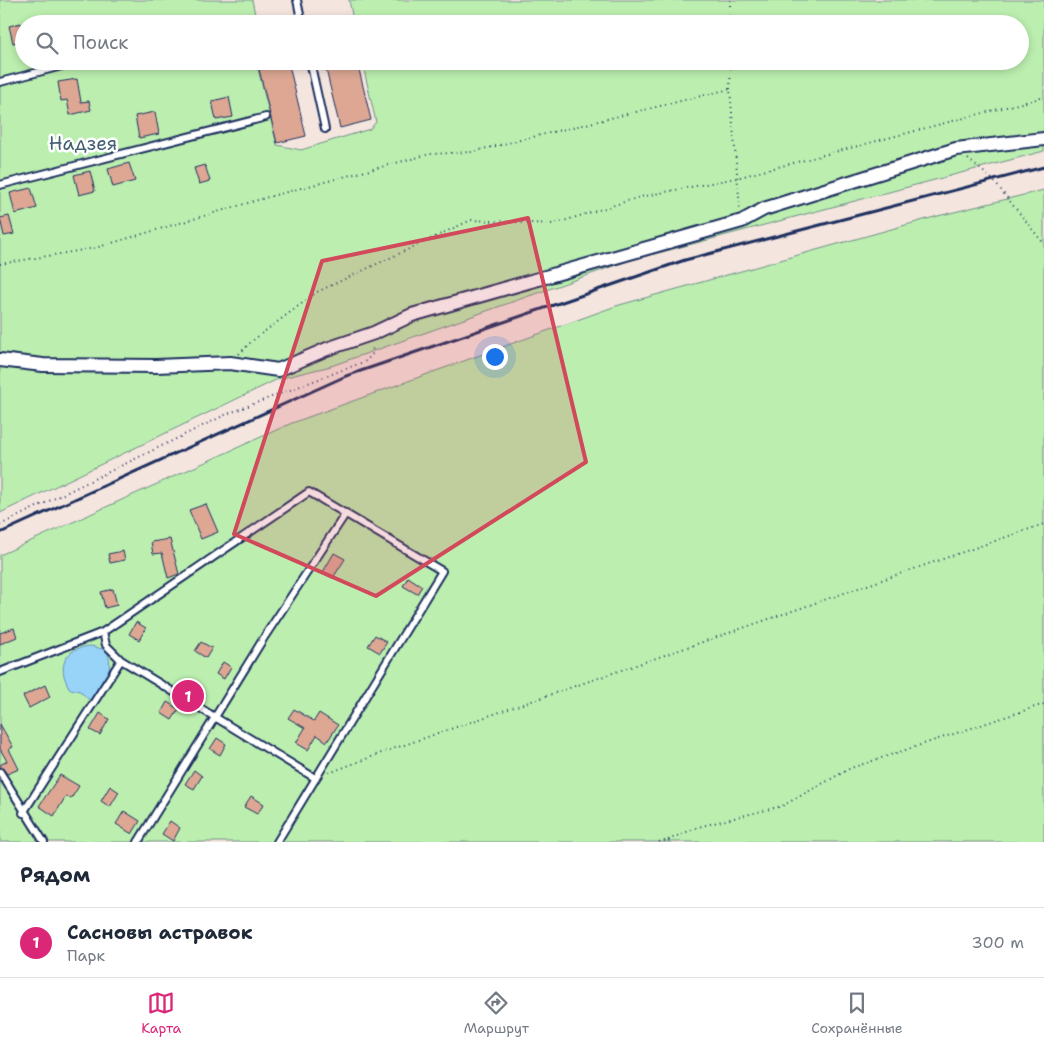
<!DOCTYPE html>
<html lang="ru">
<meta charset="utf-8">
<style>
body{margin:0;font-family:"Shantell Sans",sans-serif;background:#f6f6f7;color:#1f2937}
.you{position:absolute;left:494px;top:356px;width:18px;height:18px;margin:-12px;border:4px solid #fff;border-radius:50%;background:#1a73e8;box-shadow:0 0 0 8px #1a73e833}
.badge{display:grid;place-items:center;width:32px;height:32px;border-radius:50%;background:#db2777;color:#fff;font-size:16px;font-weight:700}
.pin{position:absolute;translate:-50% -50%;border:2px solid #fff;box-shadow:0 1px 5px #0006}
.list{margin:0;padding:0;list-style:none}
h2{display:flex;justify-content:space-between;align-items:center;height:65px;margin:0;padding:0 20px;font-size:21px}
h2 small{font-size:16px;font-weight:400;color:#747a83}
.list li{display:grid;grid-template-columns:32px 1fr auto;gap:15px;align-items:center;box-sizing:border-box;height:70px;padding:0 20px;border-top:1px solid #e0e1e3}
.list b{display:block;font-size:19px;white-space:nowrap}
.list p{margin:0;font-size:16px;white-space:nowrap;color:#747a83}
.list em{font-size:16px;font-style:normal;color:#747a83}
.icon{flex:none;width:28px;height:28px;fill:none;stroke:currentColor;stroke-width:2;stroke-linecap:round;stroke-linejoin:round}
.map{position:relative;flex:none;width:1044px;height:842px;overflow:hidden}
.search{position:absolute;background:#fff;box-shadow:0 2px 8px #0003;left:15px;right:15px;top:15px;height:55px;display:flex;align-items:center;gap:12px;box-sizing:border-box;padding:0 18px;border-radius:28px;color:#747a83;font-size:19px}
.sheet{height:135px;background:#fff}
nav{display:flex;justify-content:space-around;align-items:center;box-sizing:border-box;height:70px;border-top:1px solid #e0e1e3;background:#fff;font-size:14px;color:#747a83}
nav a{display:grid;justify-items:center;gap:2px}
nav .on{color:#db2777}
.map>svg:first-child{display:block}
.green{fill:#bcefaf;stroke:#6c8f86}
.water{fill:#98d3f8;stroke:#6691ba}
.building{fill:#dda794;stroke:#1b2f5e}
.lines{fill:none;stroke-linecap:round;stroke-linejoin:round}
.service-casing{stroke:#1b2f5e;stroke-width:10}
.minor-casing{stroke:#1b2f5e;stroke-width:16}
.path{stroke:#1b2f5e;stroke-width:2;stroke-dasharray:1 4;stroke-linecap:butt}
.service{stroke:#fff;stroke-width:6}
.minor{stroke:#fff;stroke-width:12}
.rail{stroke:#1b2f5e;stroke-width:3}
.marked{fill:#d1495b;fill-opacity:0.2;stroke:#d1495b;stroke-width:4;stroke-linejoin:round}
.labels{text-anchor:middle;stroke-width:5;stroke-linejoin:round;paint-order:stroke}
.park-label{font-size:19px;fill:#435f72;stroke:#fff}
</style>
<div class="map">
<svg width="1044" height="842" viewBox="0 0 1044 842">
<rect width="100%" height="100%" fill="#f5e5df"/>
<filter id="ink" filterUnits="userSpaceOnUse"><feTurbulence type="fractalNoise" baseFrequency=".02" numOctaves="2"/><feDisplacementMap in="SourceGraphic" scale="10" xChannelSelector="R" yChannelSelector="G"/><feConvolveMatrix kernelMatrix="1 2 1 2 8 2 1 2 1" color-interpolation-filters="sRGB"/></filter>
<g filter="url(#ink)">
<path class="green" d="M0 0H252L257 24H24V61H256L277 145 301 150 370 129 376 122 362 61H1020V24H354L349 0H1044V151L628 261 331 366 278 379 0 513Z
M1044 190V842H0V555L292 423 616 306 938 216Z"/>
<path class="water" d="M91 646 106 650C116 665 104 692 89 700L80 691 70 689C55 666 66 647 91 646Z"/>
<path class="building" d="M21 23 24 41 13 43 9 26Z
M257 61H288L306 136 277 143Z
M324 61H357L371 120 340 128Z
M77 79 81 102 89 101 91 110 70 115 67 100 61 101 58 82Z
M229 97 233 117 216 120 212 101Z
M155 112 159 134 139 138 135 116Z
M129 163 135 181 113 187 108 169Z
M205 165 210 181 199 184 194 168Z
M90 171 95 191 79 195 74 175Z
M31 188 37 208 15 214 10 193Z
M9 216 14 234 4 236 0 218Z
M206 504 218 532 201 539 189 510Z
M170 539 179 574 168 578 162 553 153 554 151 542Z
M123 551 125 560 110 563 108 554Z
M334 553 345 559 333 578 323 572Z
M408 577 422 586 417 594 403 586Z
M113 589 117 605 105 608 101 592Z
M136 622 146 628 139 640 129 634Z
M14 628 17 637 0 644V633Z
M375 635 387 642 380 653 368 646Z
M201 642 212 648 206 658 195 651Z
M223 662 231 667 224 679 216 674Z
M45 685 50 697 29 708 23 696Z
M167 702 179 709 172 720 161 713Z
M294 709 314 721 319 713 338 725 327 742 317 735 308 750 296 743 305 728 288 718Z
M100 713 109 719 100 735 90 730Z
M0 724 13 747 9 749 19 769 7 774 0 765 7 761 0 749Z
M217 738 226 744 220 755 210 749Z
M194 770 202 776 194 789 185 784Z
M60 775 79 786 71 799 66 796 54 816 39 806Z
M110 786 119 792 110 807 101 801Z
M251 796 264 804 257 814 244 807Z
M124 811 140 821 132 834 116 824Z
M170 821 180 828 173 841 162 834Z"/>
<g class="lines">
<g class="service-casing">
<path id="service" d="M297 0 302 24
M310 61 325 129
M0 82 81 61
M0 185 266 117
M0 672 103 632
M0 772 44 842
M23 813 121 660
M138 842 265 636 346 513
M277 842 442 571 309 492 103 632 106 645 121 660 315 778"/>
</g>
<g class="minor-casing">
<path id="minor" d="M0 360 43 365 156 366 230 363 278 370 327 349 374 333 412 315 742 221 764 209 956 149 1044 139"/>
</g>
<path class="path" d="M730 0V24
M730 89 731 61
M968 159 993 180 1044 244
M0 264 95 248 275 195 430 154 471 152 730 89 740 209
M239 354 252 341 317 292 471 220 554 224 640 197 736 178 1044 97
M0 525 227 414 366 361 372 354 373 345
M329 773 384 752 1044 524
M668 840 698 827 782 806 851 768 1044 704
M659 842 668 840 672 842"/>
<use href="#service" class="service"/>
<use href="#minor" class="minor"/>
<path class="rail" d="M0 533 346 376 685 260 1044 167"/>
</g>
</g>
<path class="marked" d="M528 218 586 462 376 596 234 534 322 261Z"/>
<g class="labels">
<g class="park-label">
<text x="83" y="150">Надзея</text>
</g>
</g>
</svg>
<div class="you"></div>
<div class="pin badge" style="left:188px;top:696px">1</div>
<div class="search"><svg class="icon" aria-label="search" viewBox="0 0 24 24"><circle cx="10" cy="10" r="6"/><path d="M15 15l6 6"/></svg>Поиск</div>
</div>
<section class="sheet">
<h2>Рядом<small></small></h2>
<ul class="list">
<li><span class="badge">1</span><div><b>Сасновы астравок</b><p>Парк</p></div><em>300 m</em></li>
</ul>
</section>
<nav>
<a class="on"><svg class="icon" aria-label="map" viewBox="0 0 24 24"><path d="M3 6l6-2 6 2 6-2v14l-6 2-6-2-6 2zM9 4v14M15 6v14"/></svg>Карта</a>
<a><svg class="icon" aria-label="directions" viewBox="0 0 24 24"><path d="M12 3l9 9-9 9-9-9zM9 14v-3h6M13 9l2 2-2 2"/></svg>Маршрут</a>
<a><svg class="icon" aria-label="saved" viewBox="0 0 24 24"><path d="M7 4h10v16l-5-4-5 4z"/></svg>Сохранённые</a>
</nav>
